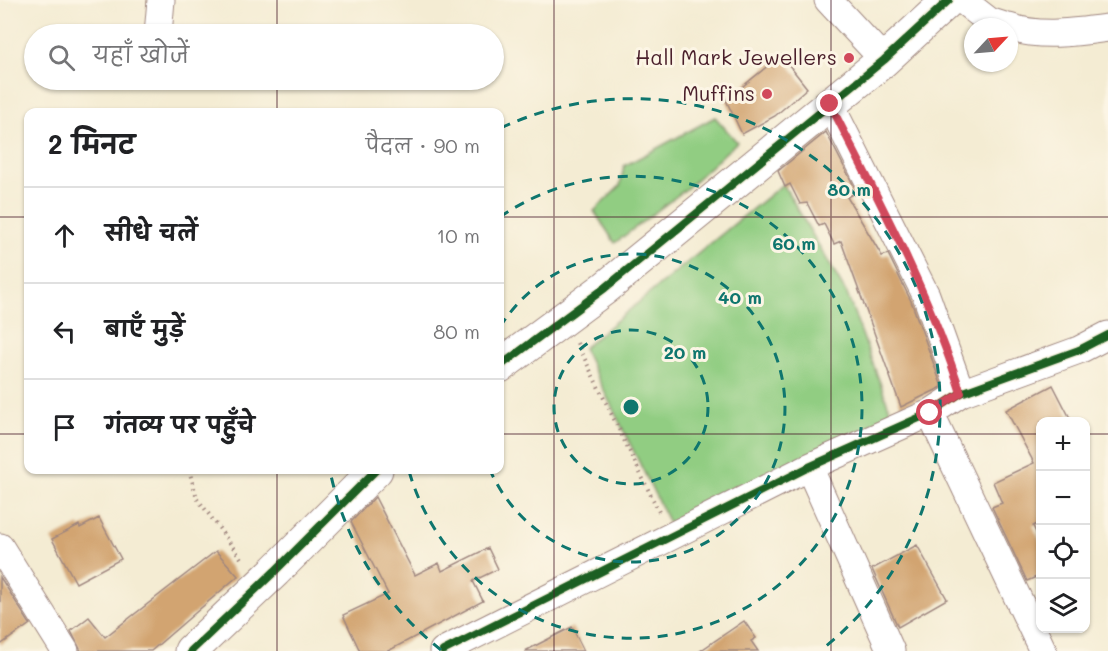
<!DOCTYPE html>
<html lang="hi">
<meta charset="utf-8">
<style>
body{margin:0;font-family:Mali,"Playpen Sans Deva",sans-serif;background:#f2f2f2;color:#202124}
.controls{position:absolute;right:18px;bottom:18px;display:grid;overflow:hidden;border-radius:12px;box-shadow:0 2px 4px #0004}
.controls button{width:54px;height:54px;display:grid;place-items:center;padding:0;border:0;border-bottom:2px solid #e0e0e0;background:#fff;color:#202124;font:30px sans-serif}
.compass{position:absolute;left:964px;top:18px;width:54px;height:54px;border-radius:50%;background:#fff;box-shadow:0 2px 4px #0004;rotate:64deg}
.stop{position:absolute;width:18px;height:18px;margin:-14px;border:4px solid #d1495b;border-radius:50%;background:#fff}
.stop.end{background:#d1495b;border-color:#fff;box-shadow:0 2px 6px #0008}
.list{margin:0;padding:0;list-style:none}
h2{display:flex;justify-content:space-between;align-items:center;height:78px;margin:0;padding:0 24px;font-size:26px}
h2 small{font-size:20px;font-weight:400;color:#757577}
.list li{display:grid;grid-template-columns:39px 1fr auto;gap:18px;align-items:center;box-sizing:border-box;height:96px;padding:0 24px;border-top:2px solid #e0e0e0}
.list b{display:block;font-size:22px;white-space:nowrap}
.list em{font-size:20px;font-style:normal;color:#757577}
.icon{flex:none;width:33px;height:33px;fill:none;stroke:currentColor;stroke-width:2;stroke-linecap:round;stroke-linejoin:round}
.map{position:relative;flex:none;width:1108px;height:651px;overflow:hidden}
.search{position:absolute;background:#fff;box-shadow:0 2px 4px #0004;left:24px;top:24px;width:480px;height:66px;display:flex;align-items:center;gap:15px;box-sizing:border-box;padding:0 21px;border-radius:33px;color:#757577;font-size:22px}
.panel{position:absolute;background:#fff;box-shadow:0 2px 4px #0004;left:24px;top:108px;width:480px;height:366px;border-radius:12px}
.map>svg:first-child{display:block}
.green{fill:#91cd82;stroke:#6e7656;stroke-width:1.5}
.building{fill:#d2a471}
.lines{fill:none;stroke-linecap:round;stroke-linejoin:round}
.street-casing{stroke:#9f867f;stroke-width:29}
.highway-casing{stroke:#9f867f;stroke-width:35}
.path{stroke:#9f867f;stroke-width:4;stroke-dasharray:1.5 4.5;stroke-linecap:butt}
.street{stroke:#fff;stroke-width:27}
.highway{stroke:#fff;stroke-width:33}
.cycleway-casing{stroke:#fcf5e5;stroke-width:11}
.cycleway{stroke:#1b5e20;stroke-width:8}
.route{stroke:#d1495b;stroke-width:8}
.grid{fill:none;stroke:#4a1f2b;stroke-width:1.5;stroke-opacity:0.55}
.ring{fill:none;stroke:#0f766e;stroke-width:3;stroke-dasharray:10 8}
.poi-dot{fill:#d1495b;stroke:#fcf5e5;stroke-width:2}
.labels{text-anchor:middle;stroke-width:6;stroke-linejoin:round;paint-order:stroke}
.poi-label{font-size:21px;fill:#4a1f2b;stroke:#fcf5e5;text-anchor:end}
.centre{fill:#0f766e;stroke:#fcf5e5;stroke-width:3}
.ring-label{font-size:18px;text-anchor:middle;font-weight:bold;fill:#0f766e;stroke:#fcf5e5;stroke-width:6;stroke-linejoin:round;paint-order:stroke}
</style>
<div class="map">
<svg width="1108" height="651" viewBox="0 0 1108 651">
<rect width="100%" height="100%" fill="#fcf5e5"/>
<filter id="ink" filterUnits="userSpaceOnUse"><feTurbulence type="fractalNoise" baseFrequency=".0167" numOctaves="2"/><feDisplacementMap in="SourceGraphic" scale="12" xChannelSelector="R" yChannelSelector="G"/><feConvolveMatrix kernelMatrix="1 2 1 2 8 2 1 2 1" color-interpolation-filters="sRGB"/></filter>
<filter id="wash" filterUnits="userSpaceOnUse"><feTurbulence type="fractalNoise" baseFrequency=".008" numOctaves="4" result="noise"/><feDisplacementMap in="SourceGraphic" scale="24" xChannelSelector="R" yChannelSelector="G"/><feGaussianBlur stdDeviation="1.35" result="paint"/><feColorMatrix in="noise" values="0 0 0 0 0 0 0 0 0 0 0 0 0 0 0 0 0 1.4 0 .05"/><feComposite in="paint" operator="in"/></filter>
<g filter="url(#wash)">
<rect width="100%" height="100%" fill="#f4ecd3"/>
<path class="green" d="M715 117 737 142 686 189 615 243 594 211 620 186 624 166Z
M783 184 847 294 892 415 670 525 583 348Z"/>
<g id="blocks">
<path class="building" d="M781 55 807 88 775 116 742 134 726 100Z
M826 132 857 192 847 197 882 256 888 254 911 301 942 387 901 407 841 241 834 244 824 224 819 226 807 203 800 204 790 184 785 187 778 171Z
M1053 385 1072 422H1041V522L1033 526 1041 543V575L1027 581 992 507 1002 503 993 482 1034 463 1006 410Z
M375 497 415 575 439 563 442 571 488 548 498 569 473 581 483 601 388 651H360L343 615 388 594 351 522Z
M99 518 121 559 76 583 52 539 79 525 80 528Z
M917 545 947 599 898 627 872 569Z
M216 551 238 576 151 651H81L71 631 89 617 105 637Z
M0 577 30 624 0 645Z
M744 621 756 638 751 641 758 651H700Z
M572 627 584 651H525Z"/>
</g>
</g>
<g filter="url(#ink)">
<use href="#blocks" fill-opacity="0" stroke="#9f867f" stroke-width="1.5"/>
<g class="lines">
<g class="street-casing">
<path id="street" d="M828 0 884 60
M962 0 989 21 1008 27
M1009 27C1041 38 1075 32 1108 28
M158 34 161 0
M830 104 926 295 961 393
M930 413 1043 651
M809 467 891 651
M0 547 65 651
M443 651 809 467 930 413 961 393 1079 350 1108 335"/>
</g>
<g class="highway-casing">
<path id="highway" d="M500 366 605 288 718 196 884 60 949 0
M191 651 275 571 376 470"/>
</g>
<path class="path" d="M577 343 660 514
M189 470 197 498 243 561"/>
<use href="#street" class="street"/>
<use href="#highway" class="highway"/>
<g class="cycleway-casing">
<path id="cycleway" d="M500 366 605 288 718 196 884 60 949 0
M191 651 275 571 376 470
M443 651 809 467 930 413 961 393 1079 350 1108 335"/>
</g>
<use href="#cycleway" class="cycleway"/>
</g>
</g>
<g class="lines" filter="url(#ink)">
<path class="route" d="M830 104C878 199 929 292 961 393L930 413"/>
</g>
<path class="grid" d="M277 0V34M554 0V651M831 0V651M277 80V112M0 217H28M500 217H1108M0 434H28M500 434H1040M1086 434H1108M277 470V651"/>
<g class="ring">
<circle cx="631" cy="407" r="77"/>
<path d="M500 327A154 154 0 1 1 490 470"/>
<path d="M500 217A231 231 0 1 1 409 471"/>
<path d="M441 650A308 308 0 0 1 330 471M501 128A308 308 0 0 1 821 650"/>
</g>
<g class="poi-dot">
<circle cx="849" cy="58" r="6"/>
<circle cx="767" cy="94" r="6"/>
</g>
<g class="labels">
<g class="poi-label">
<text x="837" y="65">Hall Mark Jewellers</text>
<text x="755" y="101">Muffins</text>
</g>
</g>
<circle cx="631" cy="407" r="9" class="centre"/>
<g class="ring-label">
<text x="849" y="196">80 m</text>
<text x="794" y="250">60 m</text>
<text x="740" y="304">40 m</text>
<text x="685" y="359">20 m</text>
</g>
</svg>
<div class="controls">
<button>+</button>
<button>−</button>
<button><svg class="icon" aria-label="locate" viewBox="0 0 24 24"><circle cx="12" cy="12" r="6"/><path d="M12 2v4M12 18v4M2 12h4M18 12h4"/></svg></button>
<button><svg class="icon" aria-label="layers" viewBox="0 0 24 24"><path d="M12 4l9 5-9 5-9-5zM3 14l9 5 9-5"/></svg></button>
</div>
<svg class="compass" viewBox="-18 -18 36 36"><path d="M0-13l5 13h-10z" fill="#e53935"/><path d="M0 13l5-13h-10z" fill="#757577"/></svg>
<div class="stop" style="left:930px;top:413px"></div>
<div class="stop end" style="left:830px;top:104px"></div>
<div class="search"><svg class="icon" aria-label="search" viewBox="0 0 24 24"><circle cx="10" cy="10" r="6"/><path d="M15 15l6 6"/></svg>यहाँ खोजें</div>
<section class="panel">
<h2>2 मिनट<small>पैदल · 90 m</small></h2>
<ul class="list">
<li><svg class="icon" aria-label="ahead" viewBox="0 0 24 24"><path d="M12 20V5M6 11l6-6 6 6"/></svg><div><b>सीधे चलें</b></div><em>10 m</em></li>
<li><svg class="icon" aria-label="left" viewBox="0 0 24 24"><path d="M17 20v-9H6M10 6l-5 5 5 5"/></svg><div><b>बाएँ मुड़ें</b></div><em>80 m</em></li>
<li><svg class="icon" aria-label="arrive" viewBox="0 0 24 24"><path d="M6 21V4h12l-3 4 3 4H6"/></svg><div><b>गंतव्य पर पहुँचे</b></div></li>
</ul>
</section>
</div>
